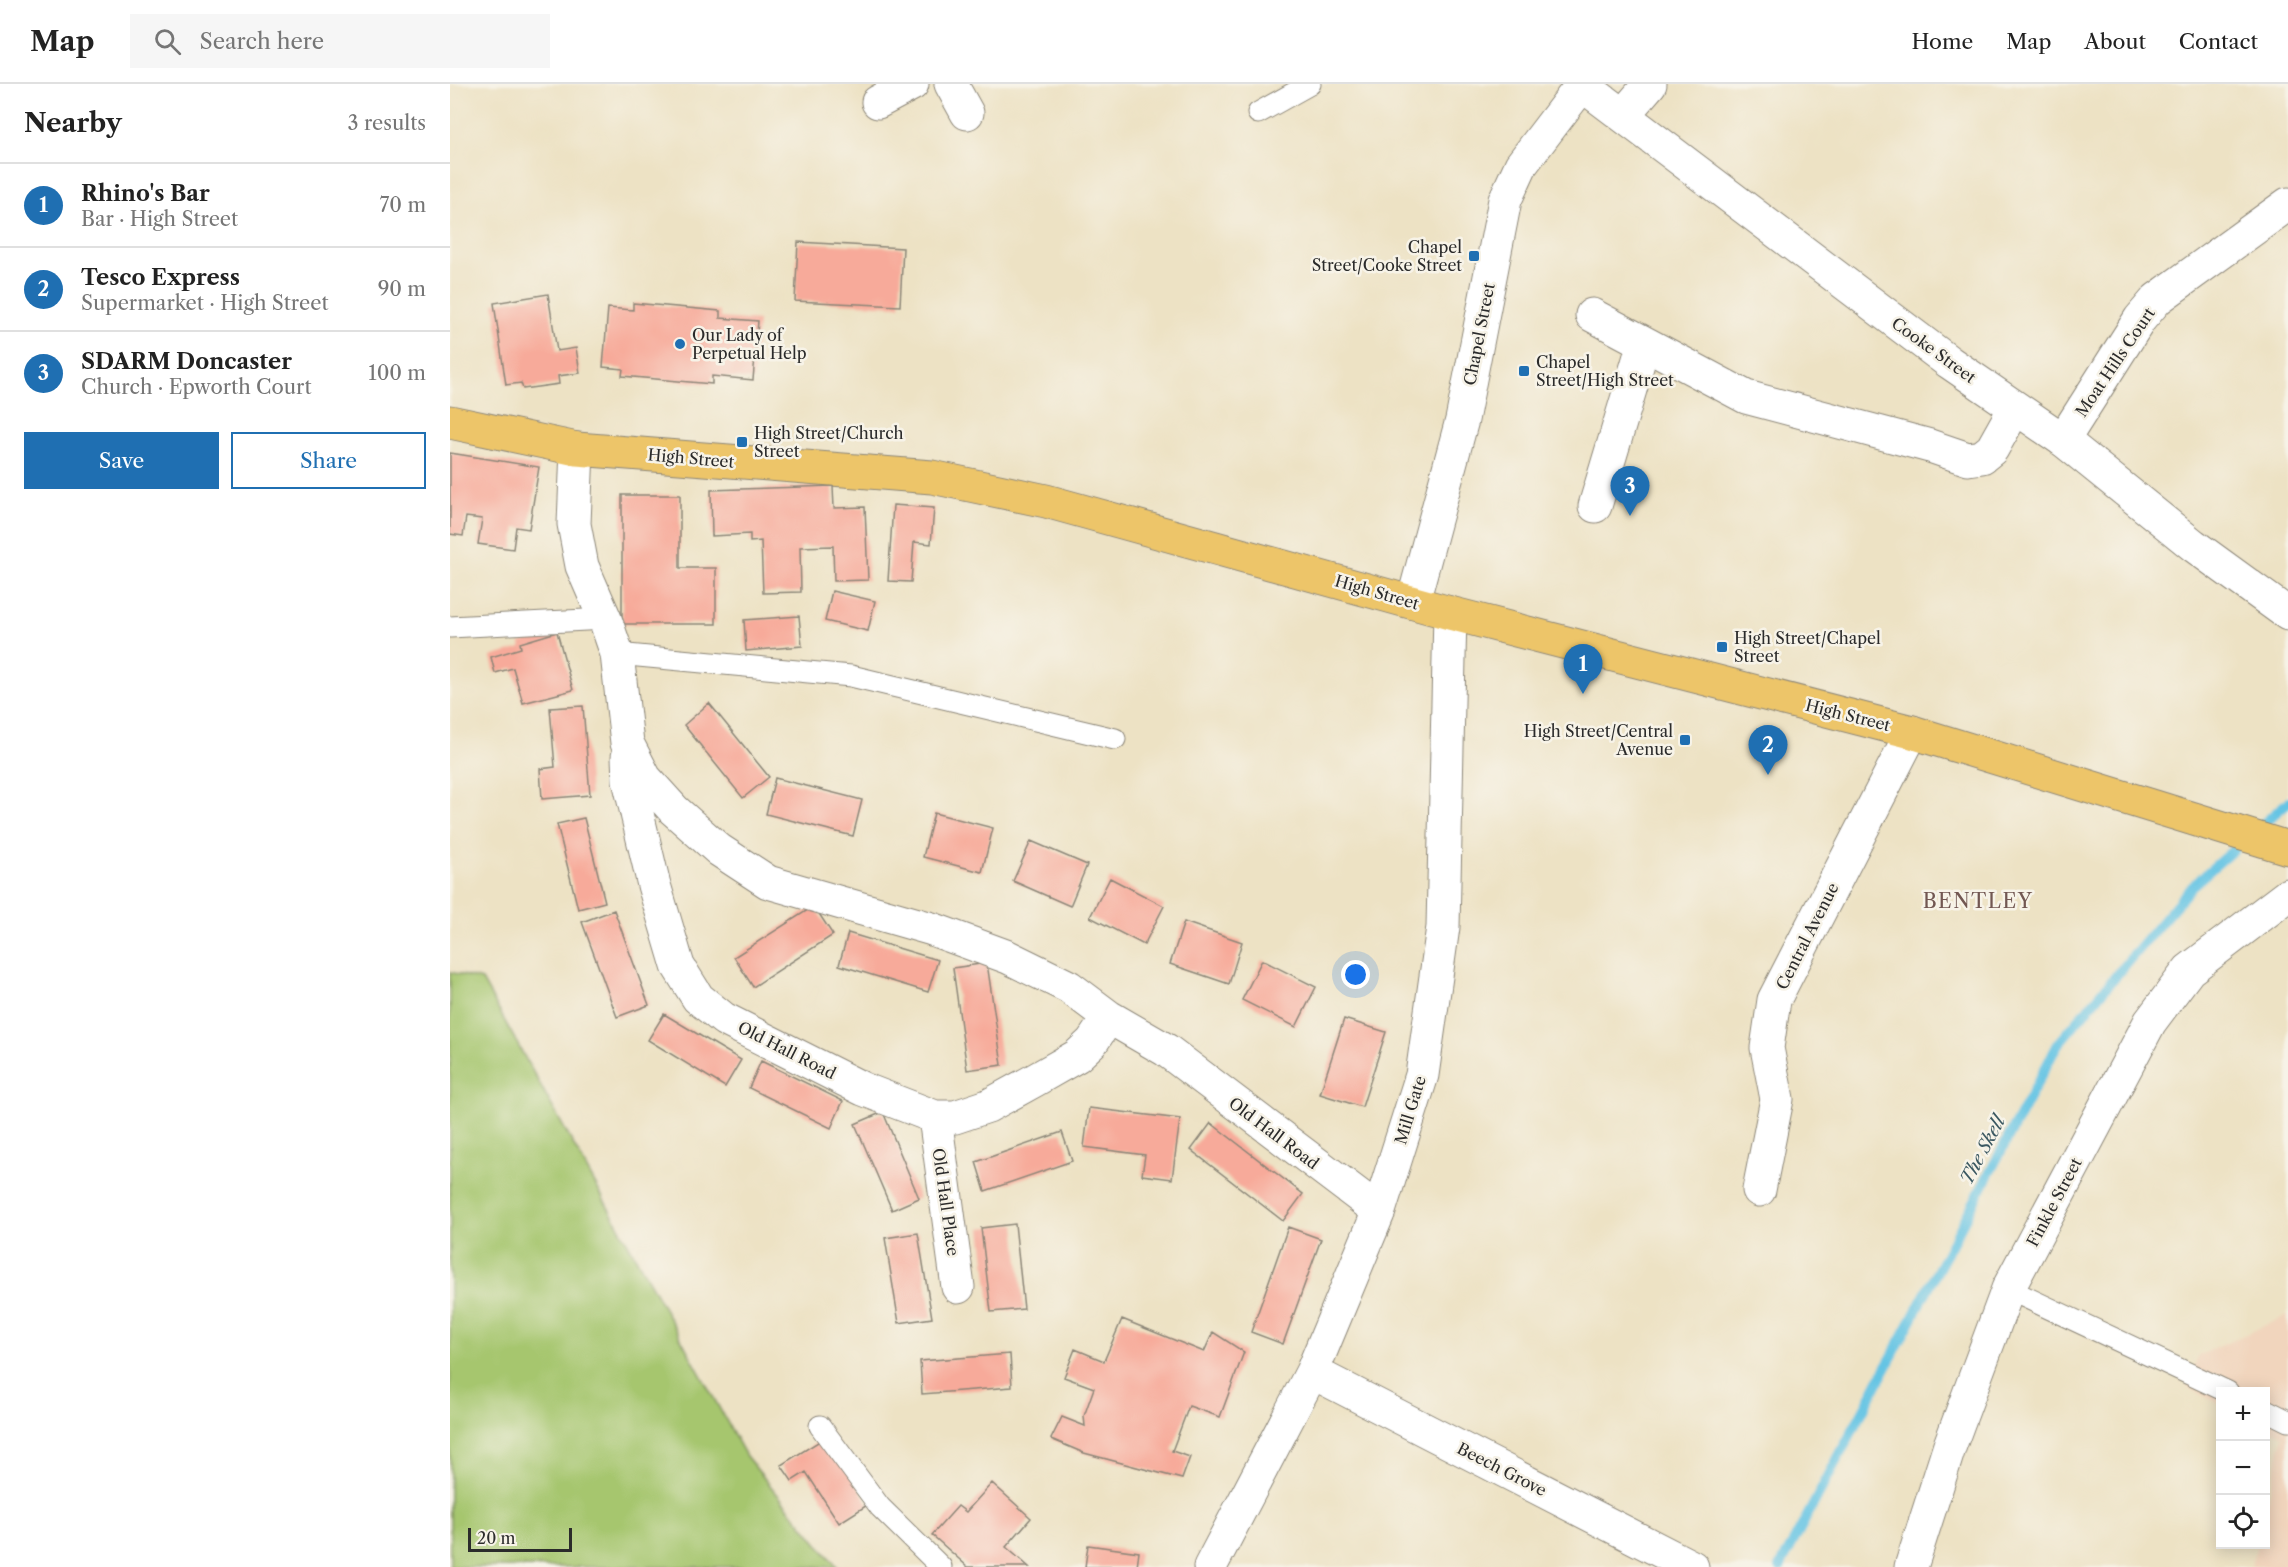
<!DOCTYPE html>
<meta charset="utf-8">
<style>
body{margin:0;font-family:"Libre Caslon Text",serif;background:#f6f6f6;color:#222}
.controls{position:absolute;right:18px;bottom:18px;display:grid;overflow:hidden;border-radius:0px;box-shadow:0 3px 15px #0003}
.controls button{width:54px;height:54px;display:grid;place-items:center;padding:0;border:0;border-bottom:2px solid #e0e0e0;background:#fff;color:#222;font:30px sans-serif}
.scale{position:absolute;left:18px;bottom:15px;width:104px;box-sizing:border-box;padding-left:6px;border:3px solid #2b2b2b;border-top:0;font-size:16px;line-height:21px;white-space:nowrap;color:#2b2b2b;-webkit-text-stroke:4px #f7f3e8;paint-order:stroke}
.you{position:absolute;left:906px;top:891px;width:21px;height:21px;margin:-15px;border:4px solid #fff;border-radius:50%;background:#1a73e8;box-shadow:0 0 0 9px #1a73e833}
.badge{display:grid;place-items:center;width:39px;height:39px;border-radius:50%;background:#1f6fb2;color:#fff;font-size:20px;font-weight:700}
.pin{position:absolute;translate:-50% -50px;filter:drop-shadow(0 2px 3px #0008)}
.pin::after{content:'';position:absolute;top:32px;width:21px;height:18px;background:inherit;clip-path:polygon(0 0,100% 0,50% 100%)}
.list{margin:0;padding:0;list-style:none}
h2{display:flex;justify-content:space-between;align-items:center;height:78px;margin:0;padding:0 24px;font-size:26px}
h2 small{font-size:20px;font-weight:400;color:#767676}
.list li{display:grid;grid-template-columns:39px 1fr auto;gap:18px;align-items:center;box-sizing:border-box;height:84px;padding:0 24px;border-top:2px solid #e0e0e0}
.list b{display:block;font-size:22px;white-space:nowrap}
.list p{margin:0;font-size:20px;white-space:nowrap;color:#767676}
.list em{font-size:20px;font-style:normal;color:#767676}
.actions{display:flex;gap:12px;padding:18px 24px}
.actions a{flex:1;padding:14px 0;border:2px solid #1f6fb2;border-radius:0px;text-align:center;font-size:21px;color:#1f6fb2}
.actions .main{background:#1f6fb2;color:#fff}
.icon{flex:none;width:33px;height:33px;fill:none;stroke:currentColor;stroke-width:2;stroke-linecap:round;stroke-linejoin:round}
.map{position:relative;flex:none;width:1838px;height:1483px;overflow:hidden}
header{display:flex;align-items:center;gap:36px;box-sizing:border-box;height:84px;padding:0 30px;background:#fff;border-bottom:2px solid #e0e0e0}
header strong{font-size:28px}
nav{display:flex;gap:33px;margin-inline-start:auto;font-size:21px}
.search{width:420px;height:54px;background:#f6f6f6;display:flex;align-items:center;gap:15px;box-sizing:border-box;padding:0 21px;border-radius:0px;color:#767676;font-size:22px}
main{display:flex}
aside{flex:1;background:#fff}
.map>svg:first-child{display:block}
.built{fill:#f1d5bd}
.green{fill:#a6c66e;stroke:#68784c;stroke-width:1.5}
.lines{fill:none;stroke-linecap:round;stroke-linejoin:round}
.stream{stroke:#65c4e4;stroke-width:10}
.building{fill:#f7aa9a}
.service-casing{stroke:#8c8678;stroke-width:23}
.minor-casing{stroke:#8c8678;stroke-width:35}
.tertiary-casing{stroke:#8c8678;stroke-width:35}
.trunk-casing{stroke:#8c8678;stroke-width:35}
.service{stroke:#fff;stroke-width:21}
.minor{stroke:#fff;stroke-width:33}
.tertiary{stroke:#fff;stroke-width:33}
.trunk{stroke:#edc569;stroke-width:33}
.poi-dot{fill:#1f6fb2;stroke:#f7f3e8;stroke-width:2}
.labels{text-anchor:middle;stroke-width:5;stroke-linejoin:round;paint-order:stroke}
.poi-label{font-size:16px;fill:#2b2b2b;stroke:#f7f3e8;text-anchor:start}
.street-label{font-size:16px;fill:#2b2b2b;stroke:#f7f3e8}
.water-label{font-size:18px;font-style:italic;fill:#3c5962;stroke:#f7f3e8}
.quarter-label{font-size:20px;letter-spacing:1.5px;fill:#725752;stroke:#f7f3e8}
</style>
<header>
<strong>Map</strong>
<div class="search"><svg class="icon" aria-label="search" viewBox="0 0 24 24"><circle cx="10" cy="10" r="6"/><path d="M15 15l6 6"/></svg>Search here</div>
<nav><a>Home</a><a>Map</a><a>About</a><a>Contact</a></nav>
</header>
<main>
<aside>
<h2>Nearby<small>3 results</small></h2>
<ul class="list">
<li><span class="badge">1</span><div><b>Rhino's Bar</b><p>Bar · High Street</p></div><em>70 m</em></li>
<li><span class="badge">2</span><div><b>Tesco Express</b><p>Supermarket · High Street</p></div><em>90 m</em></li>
<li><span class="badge">3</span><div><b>SDARM Doncaster</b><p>Church · Epworth Court</p></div><em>100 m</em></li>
</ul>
<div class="actions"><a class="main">Save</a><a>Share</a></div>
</aside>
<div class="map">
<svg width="1838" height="1483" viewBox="0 0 1838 1483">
<rect width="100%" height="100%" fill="#f7f3e8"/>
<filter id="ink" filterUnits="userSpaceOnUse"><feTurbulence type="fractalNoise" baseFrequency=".0167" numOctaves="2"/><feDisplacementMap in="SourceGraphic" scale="12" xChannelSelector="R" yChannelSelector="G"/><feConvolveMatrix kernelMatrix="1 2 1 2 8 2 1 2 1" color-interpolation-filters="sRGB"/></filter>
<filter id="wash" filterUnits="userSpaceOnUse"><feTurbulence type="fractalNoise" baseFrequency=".008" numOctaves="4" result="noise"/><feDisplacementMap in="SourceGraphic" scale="24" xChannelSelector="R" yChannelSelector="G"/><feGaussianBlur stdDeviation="1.35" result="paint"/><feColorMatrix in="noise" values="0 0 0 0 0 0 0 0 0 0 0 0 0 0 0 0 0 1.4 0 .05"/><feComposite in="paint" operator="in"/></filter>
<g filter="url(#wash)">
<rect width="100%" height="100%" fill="#ede2c4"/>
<path class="built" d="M1838 1231V1483H1801L1807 1461 1816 1460V1424L1833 1352 1816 1343V1308H1770V1320L1738 1304 1748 1272Z"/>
<path class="green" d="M0 888 32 896 296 1372 387 1483H0Z"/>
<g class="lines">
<path class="stream" d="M1330 1483 1608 960 1743 801 1838 718"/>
</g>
<g id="blocks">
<path class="building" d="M348 158 453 164 450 222 345 217Z
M98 210 107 267 126 264 130 289 108 292 109 300 73 305 71 299 56 301 44 219Z
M183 219 270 227V234L308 237 303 296 262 292V300L172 292 173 285 153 283 158 224 183 226Z
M0 369 89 383 79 445 66 443 63 465 28 460 32 435 16 433 13 452 0 450Z
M383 402 384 424 415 423 418 496 384 497 383 462 350 463 351 508 313 509 311 457 300 458V450L262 452 261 406Z
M172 411H230V484H266V540H172Z
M443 421 484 424 481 460 464 458 461 498 438 497Z
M382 507 425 517 418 547 375 537Z
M349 532 352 562 296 567 294 536Z
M107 548 123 606 73 619 63 584 45 589 41 573 71 564 70 559Z
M259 619 319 693 293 714 234 641Z
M133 622 140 711 92 715 90 685 105 683 100 624Z
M325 694 412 716 403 752 316 730Z
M484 729 543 744 532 788 473 773Z
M134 734 155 818 128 825 107 740Z
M581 757 637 781 620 822 563 797Z
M660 794 714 822 694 861 640 833Z
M364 822 383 851 303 903 284 873Z
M164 826 199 921 167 933 132 838Z
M734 838 792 858 779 900 720 880Z
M398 849 488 876 478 908 389 881Z
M812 876 866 903 846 943 792 916Z
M537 879 552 981 517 986 503 884Z
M214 930 291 976 275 1003 198 956Z
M894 935 936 948 912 1023 870 1010Z
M311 977 393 1017 381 1044 299 1004Z
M639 1024 730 1035 722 1095 692 1091 695 1071 634 1063Z
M433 1028 469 1114 442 1126 405 1040Z
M761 1039 853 1110 833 1137 741 1066Z
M612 1048 622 1077 535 1107 526 1078Z
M565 1140 574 1225 541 1228 531 1144Z
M838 1143 871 1155 833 1260 801 1248Z
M468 1149 482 1234 449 1239 435 1154Z
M672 1235 754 1268 763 1248 794 1268 770 1333 739 1322 722 1367 740 1373 732 1395 634 1369 601 1355 612 1333 635 1342 634 1332 644 1304 614 1293 625 1265 654 1277Z
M560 1270 562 1303 472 1310 470 1277Z
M376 1353 419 1420 389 1439 356 1388 342 1397 331 1381Z
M542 1399 581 1434 556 1463 579 1483H518L482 1451 508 1422 516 1428Z
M638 1461 689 1468 687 1483H635Z"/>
</g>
</g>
<g filter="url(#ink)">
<use href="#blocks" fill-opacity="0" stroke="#8c8678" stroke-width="1.5"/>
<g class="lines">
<g class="service-casing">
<path id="service" d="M808 29 860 0
M0 543 155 535
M167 570 401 592 665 655
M1558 1205 1778 1308
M1816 1326 1838 1337
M370 1342 430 1423 491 1483"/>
</g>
<g class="minor-casing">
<path id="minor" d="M501 0 517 29
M428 18 462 0
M1174 30 1200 0
M1142 231 1296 313 1480 362 1518 375 1532 373 1542 365 1565 324
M1613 356 1690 235 1707 215 1838 120
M127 365 124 440 132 482 155 535 167 570 177 659 195 694 224 726 269 766 318 798 482 845 558 873 619 903 659 933 716 966 929 1127
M1145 422 1194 259
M178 673 179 696 204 801 228 882 248 914 274 935 413 1005 485 1033H505L538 1022 585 996 627 972 642 958 659 933
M485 1033 508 1203
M1309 1106 1327 1015 1317 964 1324 916 1462 648
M862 1288 1242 1483
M760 1483 862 1288 929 1127 972 991 993 843 1000 529
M1461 1483 1500 1361 1558 1205 1700 938 1739 886 1838 811"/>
</g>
<g class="tertiary-casing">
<path id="tertiary" d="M1131 0 1499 278 1613 356 1743 461 1838 530
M963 518 1012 336 1055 116 1071 81 1132 1"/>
</g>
<g class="trunk-casing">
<path id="trunk" d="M0 338 127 365 482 393 596 417 1000 529 1462 648 1838 764"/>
</g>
<use href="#service" class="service"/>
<use href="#minor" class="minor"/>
<use href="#tertiary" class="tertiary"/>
<use href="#trunk" class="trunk"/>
</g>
</g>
<g class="poi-dot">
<rect x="1018" y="166" width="12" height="12" rx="3"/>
<circle cx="230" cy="260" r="6"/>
<rect x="1068" y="281" width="12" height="12" rx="3"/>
<rect x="286" y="352" width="12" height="12" rx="3"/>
<rect x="1266" y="557" width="12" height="12" rx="3"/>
<rect x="1229" y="650" width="12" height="12" rx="3"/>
</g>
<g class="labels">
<g class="poi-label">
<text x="1012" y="169" text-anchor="end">Chapel<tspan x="1012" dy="18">Street/Cooke Street</tspan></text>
<text x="242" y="257">Our Lady of<tspan x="242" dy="18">Perpetual Help</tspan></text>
<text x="1086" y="284">Chapel<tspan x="1086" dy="18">Street/High Street</tspan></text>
<text x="304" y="355">High Street/Church<tspan x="304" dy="18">Street</tspan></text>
<text x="1284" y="560">High Street/Chapel<tspan x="1284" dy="18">Street</tspan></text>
<text x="1223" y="653" text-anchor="end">High Street/Central<tspan x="1223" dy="18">Avenue</tspan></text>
</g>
<g class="street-label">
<text transform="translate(1029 250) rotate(-79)" y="6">Chapel Street</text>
<text transform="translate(1484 266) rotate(36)" y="6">Cooke Street</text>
<text transform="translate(1665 278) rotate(-56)" y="6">Moat Hills Court</text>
<text transform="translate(241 374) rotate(5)" y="6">High Street</text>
<text transform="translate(927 508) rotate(16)" y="6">High Street</text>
<text transform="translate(1398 631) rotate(14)" y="6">High Street</text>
<text transform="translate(1357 852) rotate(-63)" y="6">Central Avenue</text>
<text transform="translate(337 966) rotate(27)" y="6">Old Hall Road</text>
<text transform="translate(960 1026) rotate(-73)" y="6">Mill Gate</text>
<text transform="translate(824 1049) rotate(37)" y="6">Old Hall Road</text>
<text transform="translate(496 1118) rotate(82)" y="6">Old Hall Place</text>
<text transform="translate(1604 1118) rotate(-62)" y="6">Finkle Street</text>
<text transform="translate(1052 1385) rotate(27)" y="6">Beech Grove</text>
</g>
<g class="water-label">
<text transform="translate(1533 1066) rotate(-62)" y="6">The Skell</text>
</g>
<g class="quarter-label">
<text x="1528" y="824">BENTLEY</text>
</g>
</g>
</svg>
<div class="controls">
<button>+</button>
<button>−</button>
<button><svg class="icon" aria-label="locate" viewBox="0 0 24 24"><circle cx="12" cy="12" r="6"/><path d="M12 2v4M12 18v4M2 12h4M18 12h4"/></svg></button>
</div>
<div class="scale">20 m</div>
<div class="you"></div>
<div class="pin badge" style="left:1133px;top:610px">1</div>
<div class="pin badge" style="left:1318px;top:691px">2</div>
<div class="pin badge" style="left:1180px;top:432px">3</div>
</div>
</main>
